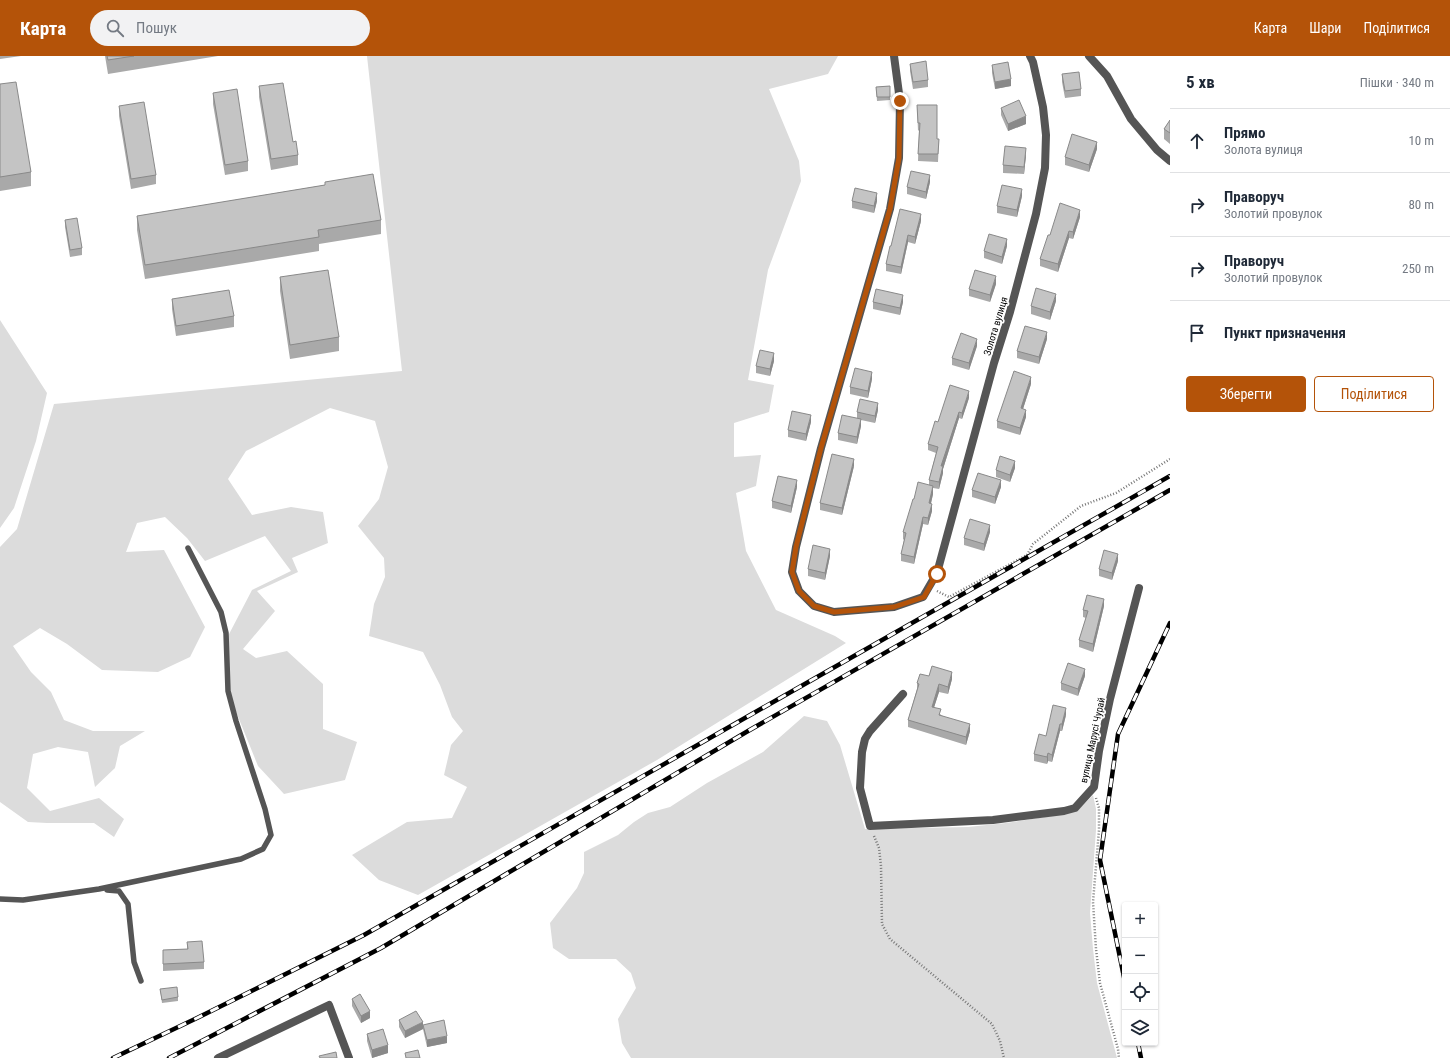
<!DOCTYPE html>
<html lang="uk">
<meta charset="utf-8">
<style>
body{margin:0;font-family:"Roboto Condensed",sans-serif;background:#f2f2f3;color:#1f2937}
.controls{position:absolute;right:12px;bottom:12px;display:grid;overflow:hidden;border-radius:4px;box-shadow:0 1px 3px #0004}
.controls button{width:36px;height:36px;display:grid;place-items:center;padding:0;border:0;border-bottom:1px solid #e0e1e3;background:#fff;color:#1f2937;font:20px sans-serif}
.stop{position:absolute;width:12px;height:12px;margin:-9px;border:3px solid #b45309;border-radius:50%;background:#fff}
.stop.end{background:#b45309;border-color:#fff;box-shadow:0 1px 4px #0008}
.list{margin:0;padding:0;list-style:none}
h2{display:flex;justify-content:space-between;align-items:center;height:52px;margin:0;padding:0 16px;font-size:17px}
h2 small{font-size:13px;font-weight:400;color:#747a83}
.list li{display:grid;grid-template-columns:26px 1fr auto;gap:12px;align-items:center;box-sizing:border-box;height:64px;padding:0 16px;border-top:1px solid #e0e1e3}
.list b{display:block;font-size:15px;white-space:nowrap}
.list p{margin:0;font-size:13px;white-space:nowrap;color:#747a83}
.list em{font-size:13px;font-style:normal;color:#747a83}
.actions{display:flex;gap:8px;padding:12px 16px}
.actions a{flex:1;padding:9px 0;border:1px solid #b45309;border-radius:4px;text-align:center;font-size:14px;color:#b45309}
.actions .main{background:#b45309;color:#fff}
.icon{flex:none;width:22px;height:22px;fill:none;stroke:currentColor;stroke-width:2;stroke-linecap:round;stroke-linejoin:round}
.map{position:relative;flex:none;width:1170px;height:1002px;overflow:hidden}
header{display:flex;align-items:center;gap:24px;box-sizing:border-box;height:56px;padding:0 20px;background:#b45309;color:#fff}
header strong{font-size:19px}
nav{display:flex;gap:22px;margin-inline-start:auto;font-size:14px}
.search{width:280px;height:36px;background:#f2f2f3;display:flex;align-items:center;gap:10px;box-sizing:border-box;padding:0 14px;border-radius:22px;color:#747a83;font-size:15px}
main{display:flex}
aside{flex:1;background:#fff}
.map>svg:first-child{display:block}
.green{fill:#dcdcdc}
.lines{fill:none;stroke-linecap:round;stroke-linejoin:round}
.path{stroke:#777;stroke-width:2.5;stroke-dasharray:1 2;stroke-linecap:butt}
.service{stroke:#555;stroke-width:5.5}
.minor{stroke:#555;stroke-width:8}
.rail-casing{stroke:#000;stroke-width:4.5}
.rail{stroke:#fff;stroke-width:3;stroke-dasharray:9;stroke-linecap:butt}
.wall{fill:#a9a9a9}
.shaded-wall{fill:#898989}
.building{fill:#c4c4c4;stroke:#898989}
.route{stroke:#b45309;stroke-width:5}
.labels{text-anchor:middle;stroke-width:3.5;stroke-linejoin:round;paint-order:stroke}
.street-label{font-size:10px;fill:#000;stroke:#fff}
</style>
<header>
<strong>Карта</strong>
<div class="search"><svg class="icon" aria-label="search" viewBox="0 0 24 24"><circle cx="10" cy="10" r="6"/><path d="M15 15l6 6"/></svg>Пошук</div>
<nav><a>Карта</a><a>Шари</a><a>Поділитися</a></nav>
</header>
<main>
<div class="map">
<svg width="1170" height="1002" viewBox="0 0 1170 1002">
<rect width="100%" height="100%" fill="#fff"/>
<path class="green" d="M367 0H838L828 18 769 33 799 105 801 125 768 214 748 324 774 329 769 356 734 367V401L761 399 756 430 736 437 746 495 776 554 835 580 846 587 657 704 418 839 379 824 352 799 407 766 452 762 467 731 444 719 451 689 463 675 452 661 440 629 423 596 369 580 374 548 385 521 384 502 358 470 379 443 388 411 375 365 330 352 246 395 228 423 252 459 291 451 323 456 328 487 292 502 298 516 257 535 275 555 243 593 256 602 287 595 323 628V673L357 686 345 724 284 738 258 710 228 636 227 582 252 534 291 515 265 480 205 505 187 482 165 461 137 467 126 496 164 494 205 571 190 601 158 616 102 614 67 588 40 572 13 590 31 616 51 636 64 664 93 675H145L120 690 115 712 95 731 88 696 58 691 33 698 27 732 50 755 99 742 124 763 114 781 94 767H47L28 766 0 746V491L17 473 54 348 402 315Z
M0 264 47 337 36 385 14 452 0 472Z
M804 660 827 665 840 689 865 773 968 771 1006 767 1064 758 1078 754 1093 739 1096 753V774L1090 857 1093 893 1097 927 1117 1002H631L622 987 618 963 636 932 631 917 616 903H569L553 892 550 867 577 832 584 817V796L618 779 634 766 648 757 670 751 707 727 763 696Z"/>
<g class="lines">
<path class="path" d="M937 535 949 541 1027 499 1033 488 1081 450 1116 437 1170 403
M1096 742 1099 752V774L1093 846 1096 893 1100 927 1118 993 1119 1002
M874 780 879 792 881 810 882 868 890 883 992 968 1000 985 1004 1002"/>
<path class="service" d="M107 834 119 835 128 848 134 906 141 925
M0 843 23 844 99 833 241 803 263 793 271 779 265 753 236 665 228 635 226 577 221 556 188 492"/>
<path class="minor" d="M894 0 900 45 899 102 890 153 821 392 796 491 792 516 799 535 814 550 834 556 894 551 923 541 937 517 994 307 1010 256 1036 158 1045 112 1046 79 1043 51 1033 6 1030 0
M1089 0 1107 20 1131 63 1157 94 1170 105
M903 638 870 675 865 683 862 696 860 732 870 770 993 764 1064 755 1075 752 1094 731 1099 695 1110 643 1139 532
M218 1002 329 949 349 1002"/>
<g class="rail-casing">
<path id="rail" d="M1125 926 1100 804 1118 678 1170 567
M1138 987 1141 1002
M113 1002 195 963 364 879 1170 420
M169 1002 381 892 748 675 1170 434"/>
</g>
<use href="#rail" class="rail"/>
</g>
<path class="wall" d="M0 0H21L0 3Z
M105 0H218L108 18Z
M910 8 928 24V31L913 33 910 15Z
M992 9 1011 30 995 33 992 17Z
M1062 18 1081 33V40L1065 42 1062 26Z
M0 28 31 116V130L0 135Z
M259 30 293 86 298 99V109L271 114 259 41Z
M890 30V44L877 45 876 31Z
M213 37 248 105V115L225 119 213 48Z
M917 49 937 83H939L938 106 918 105 919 74 918 75Z
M119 50 156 119V128L131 133 119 60Z
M1001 52 1026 68 1008 75 1001 59Z
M1170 64V88L1164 83V73Z
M1097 93 1089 116 1065 109V101Z
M1026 99 1024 118 1003 117V109Z
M325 126 381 164V178L319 188V195L145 223 137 174V160L325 129Z
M930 126 926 143 907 138V131Z
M1022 140 1017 161 997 157V150Z
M852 145H877L874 157 852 152Z
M1080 161 1073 183 1069 182 1058 216 1040 210V203L1050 179Z
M65 164 82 192V199L70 201 65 171Z
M921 165 915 188 908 186 901 218 886 215V208L891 190Z
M1007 190 1002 208 984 202V195Z
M280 221 339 281V295L290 303 280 235Z
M996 228 990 246 969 240V233Z
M172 243 234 260V271L176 280 172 253Z
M1056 245 1050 264 1031 258V250Z
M873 246H903L900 259 873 253Z
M1047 283 1039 308 1017 302V295Z
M977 290 969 314 952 309V302Z
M774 305 770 320 756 317V310Z
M872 323 868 342 850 338V331Z
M1031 328 1023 353 1026 361 1020 379 997 372V365Z
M969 342 962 363 959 362 943 413V417L939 433 933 432V438L931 448 932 455 928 469 923 468 914 508 901 505V498L904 484 903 483V476L929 429V424L936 397 928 394V388L938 366Z
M878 354 875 367 861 364V370L857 388 838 384V377L857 362V356Z
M811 366 806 385 788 381V374Z
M854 410 842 459 820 454V447Z
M1015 412 1010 426 996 421V414Z
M797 431 791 457 772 452V445Z
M1001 431 995 448 972 441V434Z
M990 476 984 495 964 489V482Z
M830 500 825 524 808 520V513Z
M1118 505 1112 524 1099 520V513Z
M1104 550 1093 596 1079 591V584L1086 562 1083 561V554Z
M929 620 952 623 948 638 939 636 934 651 941 659 970 675 966 689 908 671V664L917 633V627Z
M1085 620 1078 640 1061 634V627Z
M1066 659 1062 675H1060L1052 706 1048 705 1047 708 1034 705V698L1046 680Z
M187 886 204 906V913L163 915V894L187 893Z
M160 933 178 941V945L162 947Z
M352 943 370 962 361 967 352 950Z
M399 964 423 969 447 987 427 991 423 973 405 982 399 971Z
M367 978 388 997 372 1002 367 985Z"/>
<path class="shaded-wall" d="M1011 23V30L995 33V26Z
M1026 60V68L1008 75V68Z
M1097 86V93L1089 116V109Z
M1026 92V99L1024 118V111Z
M930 119V126L926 143V136Z
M1022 133V140L1017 161V154Z
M877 137V145L874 157V150Z
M1080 154V161L1073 183V176Z
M921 158V165L915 188V181Z
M1069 175V182L1058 216V208Z
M908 179V186L901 218V211Z
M1007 183V190L1002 208V201Z
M996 220V228L990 246V239Z
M1056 238V245L1050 264V256Z
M903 239V246L900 259V252Z
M1047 276V283L1039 308V301Z
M977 283V290L969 314V307Z
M774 297V305L770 320V313Z
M872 316V323L868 342V335Z
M1031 321V328L1021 359V352Z
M969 335V342L962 363V357Z
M878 347V354L875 367V360Z
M1026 354V361L1020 379V372Z
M959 356V362L943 413V417L939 433V426L941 410Z
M811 359V366L806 385V378Z
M861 363V370L857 388V381Z
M854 403V410L842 459V452Z
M1015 405V412L1010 426V419Z
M797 424V431L791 457V450Z
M1001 424V431L995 448V441Z
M933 430V438L929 455V447Z
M932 448V455L928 469V462Z
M923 461V468L914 508V501Z
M990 469V476L984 495V488Z
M830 493V500L825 524V517Z
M1118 498V505L1112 524V517Z
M1104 543V550L1093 596V588Z
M1085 613V620L1078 640V633Z
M952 616V623L948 638V631Z
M939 628V636L932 658V651Z
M1066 652V659L1062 675V668Z
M970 668V675L966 689V681Z
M1060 668V675L1052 706V699Z
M1048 697V705L1047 708V701Z
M370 955V962L361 967V960Z
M423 966V973L405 982V975Z
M447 980V987L427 991V984Z
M388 989V997L372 1002V994Z"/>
<path class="building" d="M107 0H134L108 4Z
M926 5 928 24 913 26 910 8Z
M1008 6 1011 23 995 26 992 9Z
M1079 16 1081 33 1065 35 1062 18Z
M16 26 31 116 0 121V28Z
M283 27 293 86 296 85 298 99 271 103 259 30Z
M890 30V41H877L876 31Z
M237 33 248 105 225 109 213 37Z
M1019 44 1026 60 1008 68 1001 52Z
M144 46 156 119 131 123 119 50Z
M917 49H937V83H939L938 98H918L920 67H918Z
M1170 64V77L1164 73Z
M1072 78 1097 86 1089 109 1065 101Z
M1005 90 1026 92 1024 111 1003 109Z
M911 115 930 119 926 136 907 131Z
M373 118 381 164 318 174 319 181 145 209 137 160 325 129V126Z
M1002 129 1022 133 1017 154 997 150Z
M855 132 877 137 874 150 852 145Z
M1060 147 1080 154 1073 176 1069 175 1058 208 1040 203 1048 179H1050Z
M900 153 921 158 915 181 908 179 901 211 886 208 890 190H891Z
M77 162 82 192 70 194 65 164Z
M989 178 1007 183 1002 201 984 195Z
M328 214 339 281 290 289 280 221Z
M975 214 996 220 990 239 969 233Z
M1036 232 1056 238 1050 256 1031 250Z
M876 233 903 239 900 252 873 246Z
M229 234 234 260 176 270 172 243Z
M1025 270 1047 276 1039 301 1017 295Z
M961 277 977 283 969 307 952 302Z
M760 294 774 297 770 313 756 310Z
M855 312 872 316 868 335 850 331Z
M1014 315 1031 321 1021 352 1026 354 1020 372 997 365Z
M950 329 969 335 962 357 959 356 941 410H943L939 426 929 424 938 391 928 388 935 365 938 366Z
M860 343 878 347 875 360 857 356Z
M792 355 811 359 806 378 788 374Z
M842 359 861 363 857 381 838 377Z
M832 398 854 403 842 452 820 447Z
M1000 400 1015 405 1010 419 996 414Z
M978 417 1001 424 995 441 972 434Z
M778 420 797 424 791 450 772 445Z
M918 426 933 430 929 447 932 448 928 462 923 461 914 501 901 498 906 477 903 476 913 443H914Z
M970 463 990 469 984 488 964 482Z
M813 489 830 493 825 517 808 513Z
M1104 494 1118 498 1112 517 1099 513Z
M1087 539 1104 543 1093 588 1079 584 1088 555 1083 554Z
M1068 607 1085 613 1078 633 1061 627Z
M932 610 952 616 948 631 939 628 932 651 941 653 939 659 970 668 966 681 908 664 919 628 917 627 920 618 929 620Z
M1053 649 1066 652 1062 668H1060L1052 699 1048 697 1047 701 1034 698 1039 678 1046 680Z
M202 885 204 906 163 908V894L188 893 187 886Z
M177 931 178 941 162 944 160 933Z
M360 938 370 955 361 960 352 943Z
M416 955 423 966 405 975 399 964Z
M444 964 447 980 427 984 423 969Z
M383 973 388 989 372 994 367 978Z
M418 994 420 1002H406L405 997Z
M336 996 337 1002H320L319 1000Z"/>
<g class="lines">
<path class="route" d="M900 45 899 102 890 153 821 392 796 491 792 516 799 535 814 550 834 556 894 551 924 541 937 518"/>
</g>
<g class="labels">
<g class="street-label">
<text transform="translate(995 270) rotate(-73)" y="4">Золота вулиця</text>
<text transform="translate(1092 684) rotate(-78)" y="4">вулиця Марусі Чурай</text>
</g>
</g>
</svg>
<div class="controls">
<button>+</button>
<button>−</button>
<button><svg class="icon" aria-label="locate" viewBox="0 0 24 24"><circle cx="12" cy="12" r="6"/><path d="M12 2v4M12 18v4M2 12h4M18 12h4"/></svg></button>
<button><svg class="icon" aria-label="layers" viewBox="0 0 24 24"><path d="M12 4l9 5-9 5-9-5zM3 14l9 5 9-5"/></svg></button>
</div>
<div class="stop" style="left:937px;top:518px"></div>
<div class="stop end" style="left:900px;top:45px"></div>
</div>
<aside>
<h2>5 хв<small>Пішки · 340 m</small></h2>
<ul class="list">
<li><svg class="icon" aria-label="ahead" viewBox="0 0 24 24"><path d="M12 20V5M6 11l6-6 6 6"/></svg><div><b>Прямо</b><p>Золота вулиця</p></div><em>10 m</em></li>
<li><svg class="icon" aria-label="right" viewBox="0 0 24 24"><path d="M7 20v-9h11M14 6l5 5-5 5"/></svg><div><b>Праворуч</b><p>Золотий провулок</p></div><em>80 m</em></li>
<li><svg class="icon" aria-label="right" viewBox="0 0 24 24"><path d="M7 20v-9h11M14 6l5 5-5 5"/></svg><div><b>Праворуч</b><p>Золотий провулок</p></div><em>250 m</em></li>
<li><svg class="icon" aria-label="arrive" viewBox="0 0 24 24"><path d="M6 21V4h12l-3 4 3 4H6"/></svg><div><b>Пункт призначення</b></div></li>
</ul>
<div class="actions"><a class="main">Зберегти</a><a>Поділитися</a></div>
</aside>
</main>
